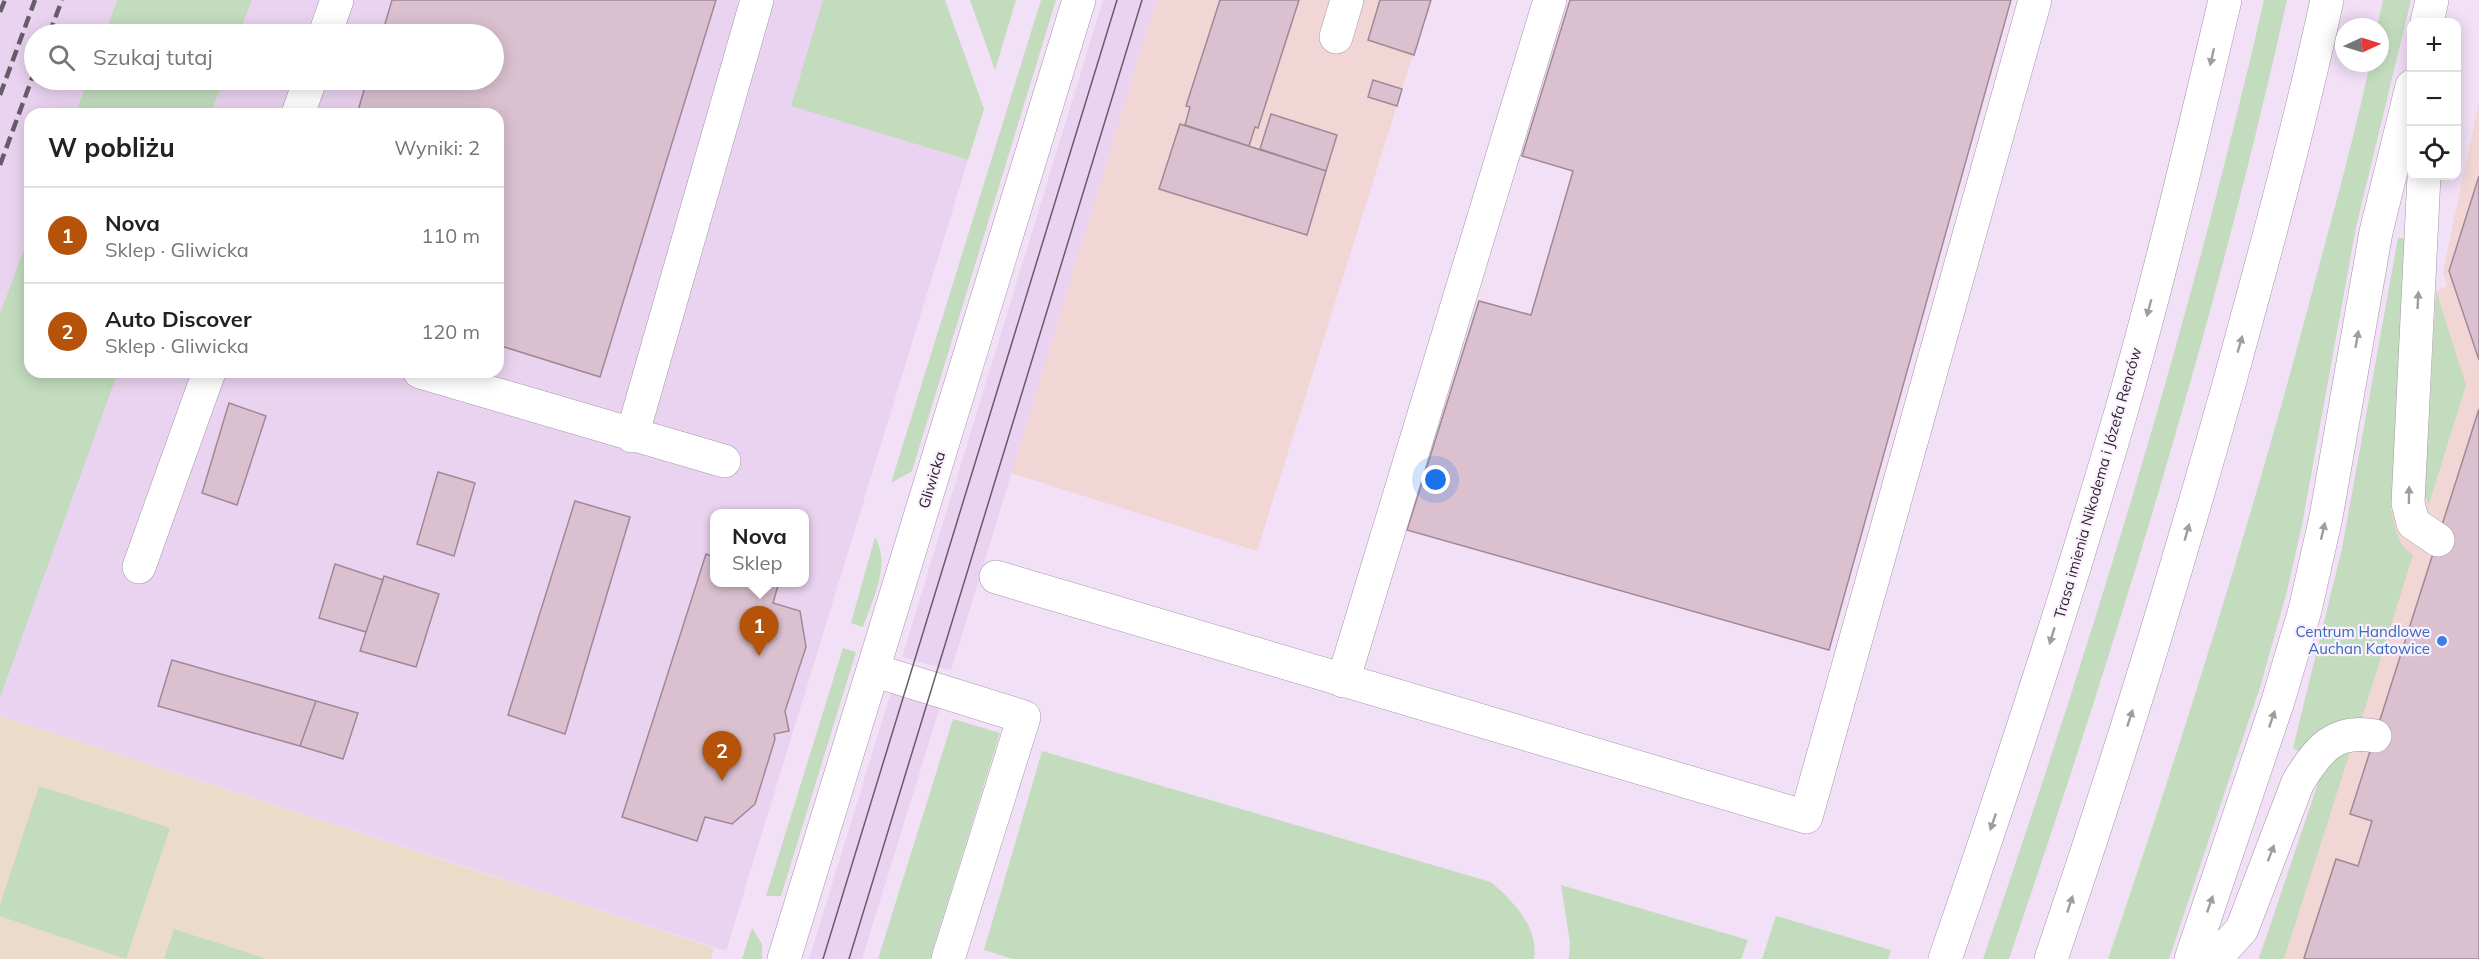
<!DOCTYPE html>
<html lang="pl">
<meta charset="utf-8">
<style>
body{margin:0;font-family:Mulish,sans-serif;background:#f2f2f2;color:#222}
.controls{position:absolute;right:18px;top:18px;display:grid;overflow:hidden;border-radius:12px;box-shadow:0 3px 15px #0003}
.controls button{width:54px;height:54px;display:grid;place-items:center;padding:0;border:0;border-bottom:2px solid #e0e0e0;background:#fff;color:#222;font:30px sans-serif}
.compass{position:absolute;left:2335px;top:18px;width:54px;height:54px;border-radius:50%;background:#fff;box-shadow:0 3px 15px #0003;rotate:86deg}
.you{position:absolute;left:1436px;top:480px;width:21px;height:21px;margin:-15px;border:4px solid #fff;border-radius:50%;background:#1a73e8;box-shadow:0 0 0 9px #1a73e833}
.badge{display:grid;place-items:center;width:39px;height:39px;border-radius:50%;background:#b45309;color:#fff;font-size:20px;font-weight:700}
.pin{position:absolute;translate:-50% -50px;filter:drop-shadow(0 2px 3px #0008)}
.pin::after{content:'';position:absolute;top:32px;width:21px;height:18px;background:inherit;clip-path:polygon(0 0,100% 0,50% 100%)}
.popup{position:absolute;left:710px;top:509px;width:99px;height:78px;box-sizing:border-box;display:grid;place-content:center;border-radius:12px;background:#fff;filter:drop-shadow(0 2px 4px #0005);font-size:20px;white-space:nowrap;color:#767676}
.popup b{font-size:22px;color:#222}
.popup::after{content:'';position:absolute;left:50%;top:100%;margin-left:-12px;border:12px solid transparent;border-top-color:#fff}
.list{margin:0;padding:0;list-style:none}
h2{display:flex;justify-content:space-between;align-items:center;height:78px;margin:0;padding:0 24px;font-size:26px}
h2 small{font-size:20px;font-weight:400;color:#767676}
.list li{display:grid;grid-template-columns:39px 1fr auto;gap:18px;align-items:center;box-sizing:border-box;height:96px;padding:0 24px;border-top:2px solid #e0e0e0}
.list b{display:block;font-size:22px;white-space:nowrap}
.list p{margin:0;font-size:20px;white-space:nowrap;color:#767676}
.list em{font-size:20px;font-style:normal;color:#767676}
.icon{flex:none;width:33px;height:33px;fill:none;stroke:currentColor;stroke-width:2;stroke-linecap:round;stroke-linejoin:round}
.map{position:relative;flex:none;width:2479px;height:959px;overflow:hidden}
.search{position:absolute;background:#fff;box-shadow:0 3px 15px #0003;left:24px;top:24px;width:480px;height:66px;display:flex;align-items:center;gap:15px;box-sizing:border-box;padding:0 21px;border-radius:33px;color:#767676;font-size:22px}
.panel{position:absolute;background:#fff;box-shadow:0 3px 15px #0003;left:24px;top:108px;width:480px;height:270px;border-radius:18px}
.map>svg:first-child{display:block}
.commercial{fill:#f1d6d5}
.built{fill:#ead3f0;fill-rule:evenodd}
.education{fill:#ebdbc9}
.green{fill:#c3dcbe}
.building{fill:#dbc1d0;stroke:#a08896;stroke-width:1.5}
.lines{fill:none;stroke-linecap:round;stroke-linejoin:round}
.minor-casing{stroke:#a594a9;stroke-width:34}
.major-casing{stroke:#a594a9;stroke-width:34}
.minor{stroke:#fff;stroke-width:33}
.major{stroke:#fff;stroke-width:33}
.tram{stroke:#675c69;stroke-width:1.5}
.rail{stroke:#675c69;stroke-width:4.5;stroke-dasharray:12 6;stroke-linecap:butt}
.oneway{fill:#a09ca0}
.shop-dot{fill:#3f7fe0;stroke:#fbf0fe;stroke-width:2}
.labels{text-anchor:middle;stroke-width:4.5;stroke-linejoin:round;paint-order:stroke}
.street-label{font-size:15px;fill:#2b242c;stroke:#fbf0fe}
.shop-label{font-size:15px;fill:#366cbe;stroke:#fbf0fe;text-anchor:end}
</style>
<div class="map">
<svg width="2479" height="959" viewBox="0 0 2479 959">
<rect width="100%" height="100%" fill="#f2e0f6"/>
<path class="commercial" d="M1156 0H1430L1257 551 1011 473Z
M2479 102V959H2258L2330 763 2293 748 2342 549 2349 510H2391L2425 496 2436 291 2447 286 2443 271Z"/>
<path class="built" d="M0 0H117L105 34H34V80H88L75 114H30V233L0 313Z
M252 0H823L792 106 968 160 726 951 0 716V698L118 372H498V114H211L223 80H494V34H239ZM714 514H804V582H714Z
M1103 0H1156L951 671 902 657Z
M891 692 940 707 862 959H809Z"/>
<path class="education" d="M0 716 714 948 711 959H0Z"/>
<path class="green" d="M117 0H252L239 34H105Z
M823 0H945L984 109 968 160 791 106Z
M970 0H1016L995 70Z
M1041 0H1056L912 471 891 483Z
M2264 0H2287C2215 325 2116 644 2009 959H1983C2091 644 2190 325 2264 0Z
M2383 0H2411L2356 227 2302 525 2287 591 2261 684 2169 959H2108C2182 743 2250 525 2309 304 2330 224 2353 144 2370 63H2380V27H2377Z
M88 80H223L211 114H75Z
M30 233V372H118L0 698V313Z
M2398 238H2404L2405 245 2391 510C2395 527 2397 544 2413 555L2362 718C2334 717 2317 730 2300 752L2293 748 2342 549Z
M2436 291 2466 385 2429 504 2425 496Z
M875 537C891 565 873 598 863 627L851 623Z
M843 648 856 652 781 896H766Z
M953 719 1000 733 930 959H878Z
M2351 749 2284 959H2259L2320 777 2330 762Z
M1042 751 1491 882C1513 901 1539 927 1534 959H1013L984 950Z
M39 786 170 828 126 959 0 916V905Z
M1561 885 1748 940 1741 959H1569L1570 943Z
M1776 916 1891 950 1888 959H1762Z
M752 928 762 944V959H742Z
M174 929 267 959H164Z"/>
<path class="building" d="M392 0H716L600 377 498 345V114H357L367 80H494V34H382Z
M1220 0H1299L1258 128 1255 127 1249 146 1185 125 1190 107 1186 106Z
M1380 0H1431L1414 55 1368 40Z
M1570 0H2011L1829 650 1407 530 1479 301 1531 315 1573 171 1522 156Z
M1373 80 1402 89 1397 106 1368 97Z
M1271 114 1337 135 1326 171 1260 149Z
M1180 124 1326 171 1307 235 1159 189Z
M2479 176V360L2449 271Z
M229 403 266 416 237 505 202 493Z
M2479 409V959H2307L2304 958 2336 859 2358 866 2372 821 2350 814Z
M438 472 475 483 454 556 417 544Z
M575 501 630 517 565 734 508 715Z
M706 554 714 557V582H779L773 603 800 611 806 647 785 711 789 731 774 734 775 739 755 804 732 824 705 817 697 841 622 817Z
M335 564 383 580 366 632 319 618Z
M384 576 439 594 416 667 360 651Z
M172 660 316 701 300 746 158 706Z
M316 701 358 713 343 759 300 746Z"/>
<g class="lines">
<g class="minor-casing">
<path id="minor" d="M2427 22 2432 0
M325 34 337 0
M1336 37 1347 0
M298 114 310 80
M2424 176 2408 503 2413 523 2438 540
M420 372 724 461
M632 436 757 0
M139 567 209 372
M996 577 1806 817 2035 0
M873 670 1024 717 948 959
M1343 681 1550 0
M784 959 1079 0
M2191 959 2278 701 2305 610 2326 517 2376 232 2412 86
M2215 959 2242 929 2298 782C2318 750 2334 728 2375 736"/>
</g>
<g class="major-casing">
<path id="major" d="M1945 959C2007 780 2066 600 2119 419 2159 281 2192 140 2225 0
M2051 959C2116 769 2175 577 2229 384 2264 256 2299 129 2327 0"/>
</g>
<use href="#minor" class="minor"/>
<use href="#major" class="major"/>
<path class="tram" d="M823 959 1117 0
M849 959 1142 0"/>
<path class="rail" d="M0 12 5 0
M49 34 62 0
M0 95 35 0
M0 165 34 73"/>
</g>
<defs><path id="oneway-solid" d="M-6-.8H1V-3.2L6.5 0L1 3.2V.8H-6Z" transform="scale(1.5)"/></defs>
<g class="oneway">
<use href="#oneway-solid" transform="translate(2212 57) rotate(103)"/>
<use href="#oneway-solid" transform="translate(2418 300) rotate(-87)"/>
<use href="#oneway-solid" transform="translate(2149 308) rotate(105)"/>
<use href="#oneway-solid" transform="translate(2357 339) rotate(-80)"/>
<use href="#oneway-solid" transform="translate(2240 344) rotate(-74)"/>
<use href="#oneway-solid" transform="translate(2409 495) rotate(-89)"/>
<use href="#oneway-solid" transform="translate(2323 531) rotate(-77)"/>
<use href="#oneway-solid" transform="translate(2187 532) rotate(-74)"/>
<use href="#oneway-solid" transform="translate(2052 636) rotate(107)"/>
<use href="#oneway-solid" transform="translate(2130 718) rotate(-72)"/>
<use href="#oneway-solid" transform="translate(2272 719) rotate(-71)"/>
<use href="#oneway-solid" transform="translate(1993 822) rotate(109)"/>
<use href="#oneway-solid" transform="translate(2271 853) rotate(-69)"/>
<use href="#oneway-solid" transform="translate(2070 904) rotate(-72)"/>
<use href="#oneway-solid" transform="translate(2210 904) rotate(-71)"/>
</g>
<circle class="shop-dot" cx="2442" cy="641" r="6"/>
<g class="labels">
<g class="street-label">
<text transform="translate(932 480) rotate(-73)" y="5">Gliwicka</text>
<text transform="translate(2098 483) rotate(-74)" y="5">Trasa imienia Nikodema i Józefa Renców</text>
</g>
<g class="shop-label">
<text x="2430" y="637">Centrum Handlowe<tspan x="2430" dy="17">Auchan Katowice</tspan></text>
</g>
</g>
</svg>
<div class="controls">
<button>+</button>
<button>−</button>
<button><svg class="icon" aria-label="locate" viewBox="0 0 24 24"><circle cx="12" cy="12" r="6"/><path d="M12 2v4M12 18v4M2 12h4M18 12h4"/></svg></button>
</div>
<svg class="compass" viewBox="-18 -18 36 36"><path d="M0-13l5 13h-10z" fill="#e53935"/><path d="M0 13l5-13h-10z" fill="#767676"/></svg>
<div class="you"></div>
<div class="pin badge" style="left:759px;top:656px">1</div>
<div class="popup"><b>Nova</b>Sklep</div>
<div class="pin badge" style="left:722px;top:781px">2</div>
<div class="search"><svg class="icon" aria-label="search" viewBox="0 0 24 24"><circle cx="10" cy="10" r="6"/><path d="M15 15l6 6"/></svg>Szukaj tutaj</div>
<section class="panel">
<h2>W pobliżu<small>Wyniki: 2</small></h2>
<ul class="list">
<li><span class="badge">1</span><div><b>Nova</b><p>Sklep · Gliwicka</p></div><em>110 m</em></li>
<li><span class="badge">2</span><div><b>Auto Discover</b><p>Sklep · Gliwicka</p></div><em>120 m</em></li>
</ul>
</section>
</div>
